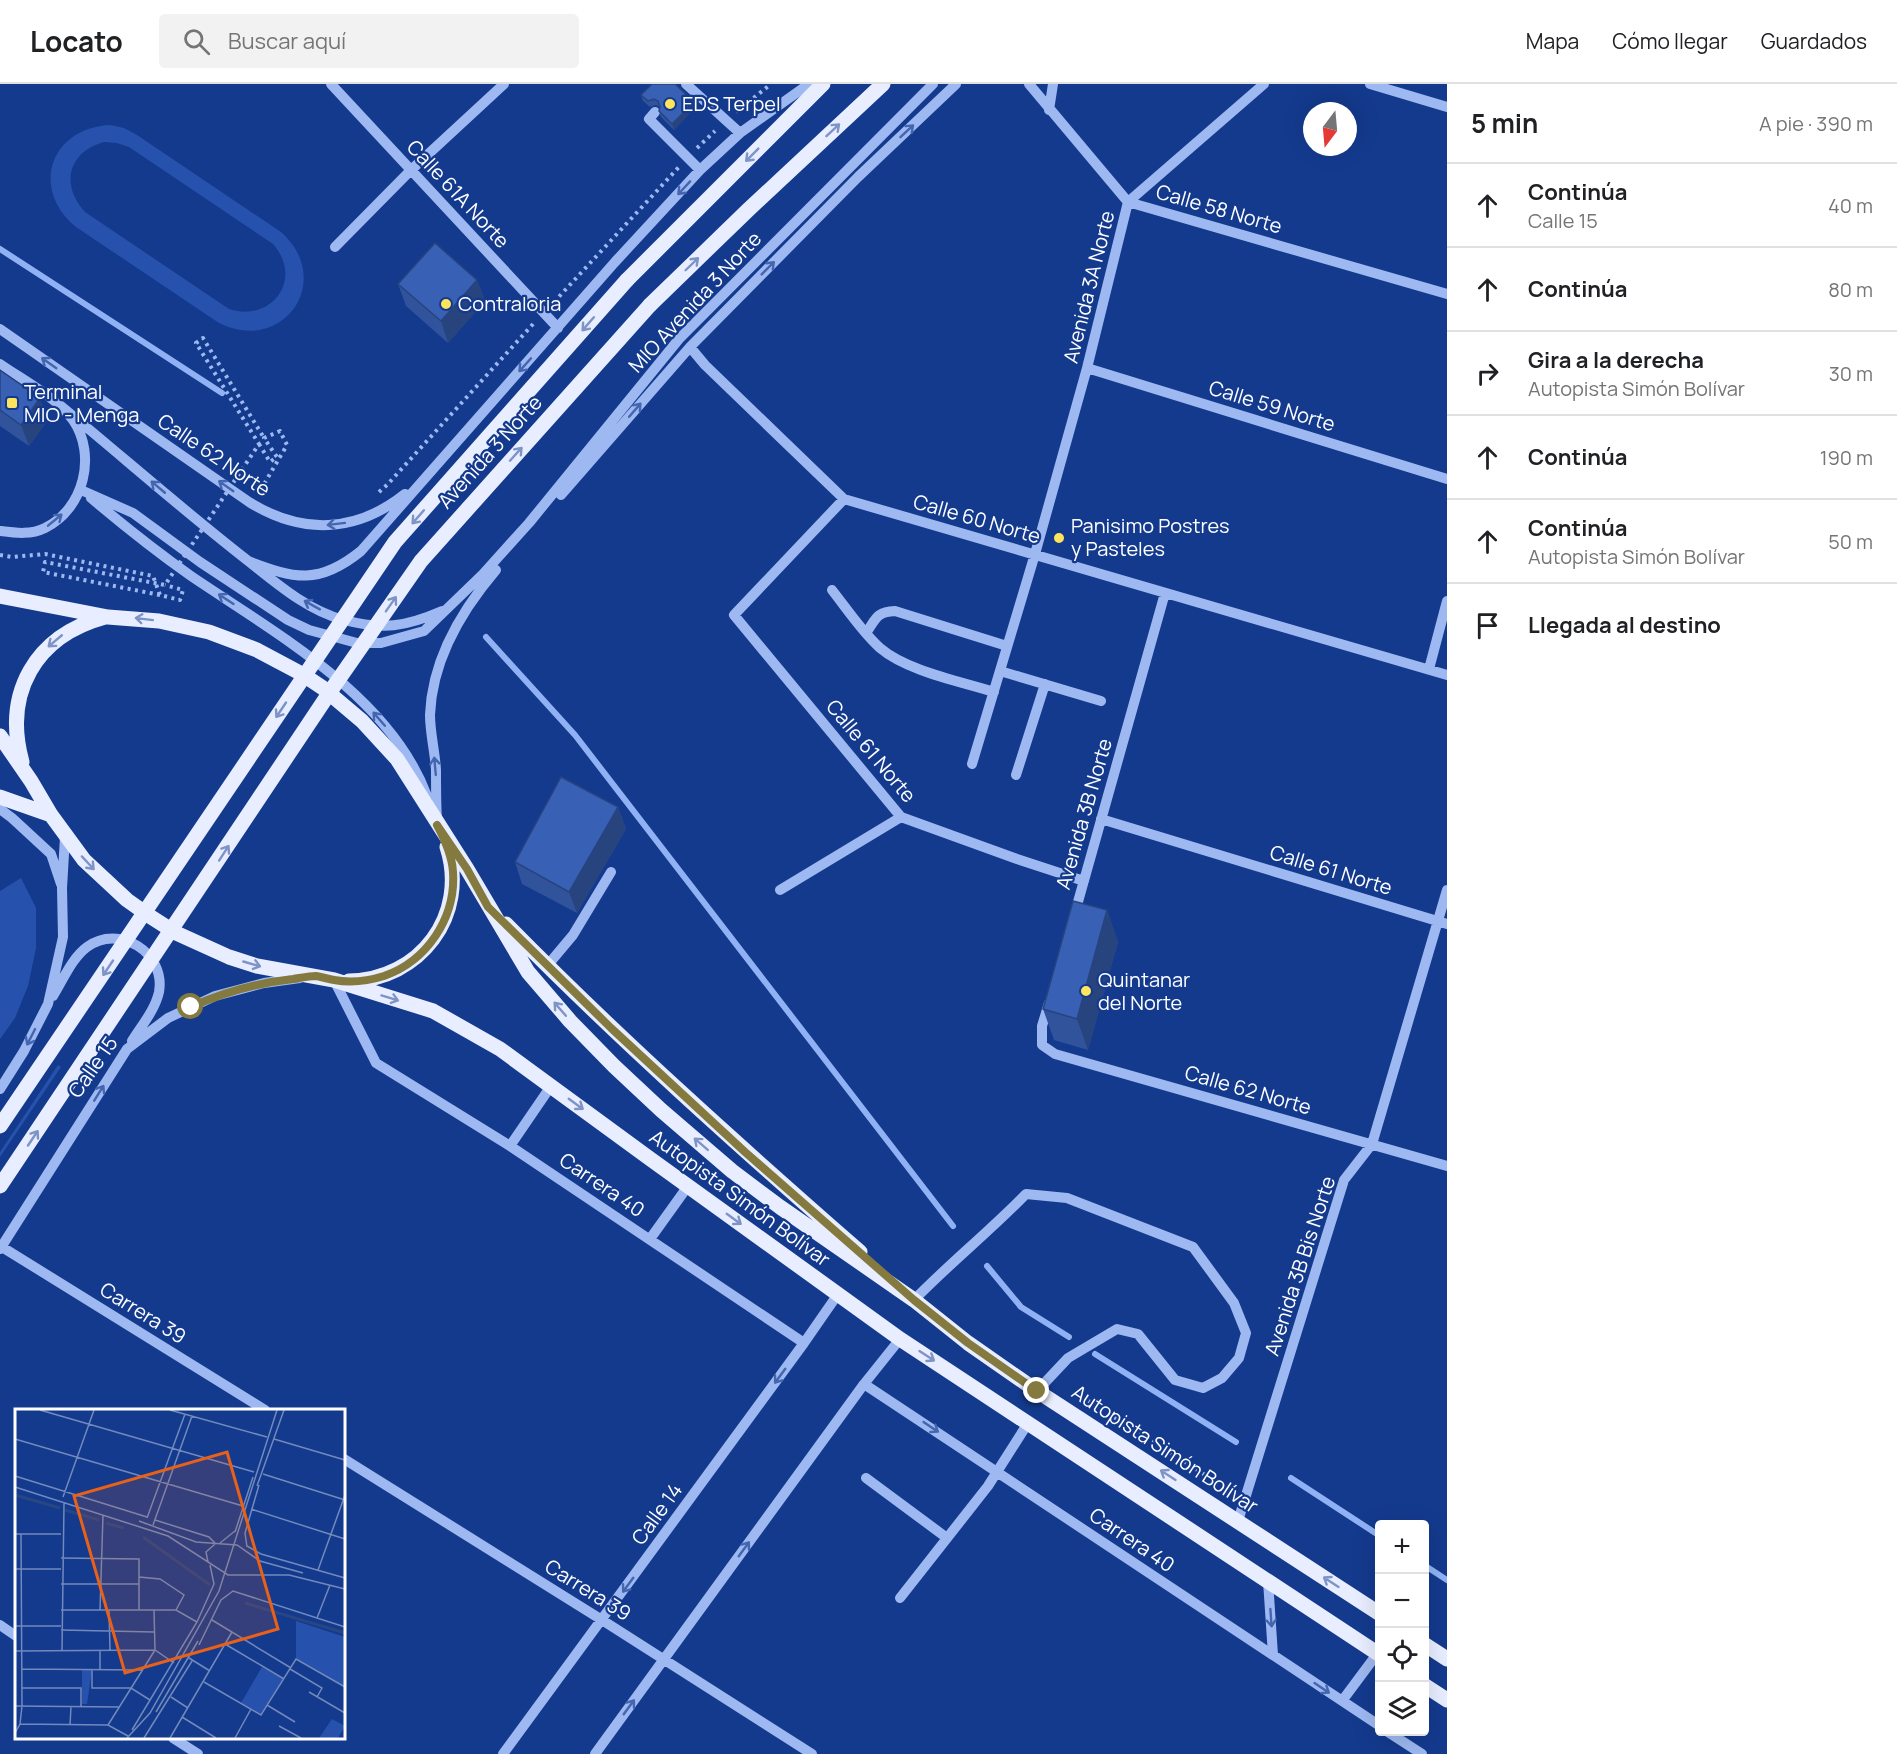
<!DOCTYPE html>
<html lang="es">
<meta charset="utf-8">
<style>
body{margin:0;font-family:Manrope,sans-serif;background:#f2f2f2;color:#202124}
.controls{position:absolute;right:18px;bottom:18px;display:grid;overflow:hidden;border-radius:6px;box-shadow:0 6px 24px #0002}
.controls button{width:54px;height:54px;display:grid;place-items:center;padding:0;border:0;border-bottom:2px solid #e0e0e0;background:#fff;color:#202124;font:30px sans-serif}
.compass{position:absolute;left:1303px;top:18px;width:54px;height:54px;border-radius:50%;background:#fff;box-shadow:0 6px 24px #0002;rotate:196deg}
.stop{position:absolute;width:18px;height:18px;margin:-14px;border:4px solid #84793e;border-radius:50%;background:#fff}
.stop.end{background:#84793e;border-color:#fff;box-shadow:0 2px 6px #0008}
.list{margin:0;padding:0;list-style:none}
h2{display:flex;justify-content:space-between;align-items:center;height:78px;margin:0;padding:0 24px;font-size:26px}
h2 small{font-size:20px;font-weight:400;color:#757577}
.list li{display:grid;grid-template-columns:39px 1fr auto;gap:18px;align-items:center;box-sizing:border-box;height:84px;padding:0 24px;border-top:2px solid #e0e0e0}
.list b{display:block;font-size:22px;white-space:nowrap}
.list p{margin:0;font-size:20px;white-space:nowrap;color:#757577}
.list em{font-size:20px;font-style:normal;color:#757577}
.icon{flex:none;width:33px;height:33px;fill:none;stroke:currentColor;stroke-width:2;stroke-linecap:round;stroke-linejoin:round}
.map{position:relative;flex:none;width:1447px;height:1670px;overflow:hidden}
header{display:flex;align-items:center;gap:36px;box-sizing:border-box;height:84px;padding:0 30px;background:#fff;border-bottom:2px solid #e0e0e0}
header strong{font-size:28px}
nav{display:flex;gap:33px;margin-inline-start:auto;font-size:21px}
.search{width:420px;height:54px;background:#f2f2f2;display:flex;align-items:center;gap:15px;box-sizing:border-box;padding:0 21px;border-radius:6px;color:#757577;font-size:22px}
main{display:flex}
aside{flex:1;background:#fff}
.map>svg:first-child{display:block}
.green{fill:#2652ad;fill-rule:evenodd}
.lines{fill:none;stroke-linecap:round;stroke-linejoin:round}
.stream{stroke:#90b2f4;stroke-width:6}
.path{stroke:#9eb9f1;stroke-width:4;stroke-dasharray:3 4.5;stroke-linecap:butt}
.minor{stroke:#9eb9f1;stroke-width:10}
.major{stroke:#e8eeff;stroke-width:15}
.path-bridge{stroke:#9eb9f1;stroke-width:4;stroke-dasharray:3 4.5;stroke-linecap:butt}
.major-bridge{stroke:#e8eeff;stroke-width:15}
.wall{fill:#30539c}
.shaded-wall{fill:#27447f}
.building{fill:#3861b5;stroke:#27447f;stroke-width:1.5}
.oneway{stroke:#7e94c6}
.oneway2{stroke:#4466b1}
.route{stroke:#84793e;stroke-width:8}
.poi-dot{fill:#ffe45e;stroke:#143a8e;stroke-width:2}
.labels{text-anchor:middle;stroke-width:4.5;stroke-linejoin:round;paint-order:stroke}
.poi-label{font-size:20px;fill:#fff;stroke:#143a8e;text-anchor:start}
.street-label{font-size:20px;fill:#fff;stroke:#143a8e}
.inset-river{fill:none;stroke:#284584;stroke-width:3}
.inset-road{fill:none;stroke:#7289bb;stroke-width:1.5}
.view{fill:#e96118;fill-opacity:0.15;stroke:#e96118;stroke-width:3}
.inset-edge{fill:none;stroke:#fff;stroke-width:3}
</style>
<header>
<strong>Locato</strong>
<div class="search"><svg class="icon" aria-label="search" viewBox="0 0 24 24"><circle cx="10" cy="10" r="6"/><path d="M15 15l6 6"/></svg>Buscar aquí</div>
<nav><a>Mapa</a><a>Cómo llegar</a><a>Guardados</a></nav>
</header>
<main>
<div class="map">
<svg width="1447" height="1670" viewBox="0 0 1447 1670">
<rect width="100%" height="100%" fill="#143a8e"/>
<path class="green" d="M110 41 124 44 137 51 281 148C335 196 284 271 219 239L76 143C29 104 51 44 110 41ZM104 58 117 59 129 63 273 160C304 195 272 239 229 225L85 128C60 101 68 68 104 58Z
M21 794 36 824V864L28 902 15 934 0 955V807Z
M58 981 61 983 0 1073V1068Z"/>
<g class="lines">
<path class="stream" d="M0 165 222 309
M486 553 575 651 953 1142
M987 1182 1021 1223 1069 1253
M1095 1270 1236 1358
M1291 1394 1380 1452
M1424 1481 1447 1496"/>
<path class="path" d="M736 28 771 0
M697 64 715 47
M554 218 679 83
M259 360 270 378 277 373 264 354 280 347 287 361 260 407
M379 408 387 401 534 239
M0 471 12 473 45 470 153 492 160 511 180 516 183 506 165 501
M1076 1309 1232 1408"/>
<path class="minor" d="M331 0 558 244
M686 0 740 49
M1029 0 1128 118 1447 210
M1370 0 1447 23
M1049 26 1053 0
M655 28 649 35 700 86
M335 163 411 86 504 0
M0 245 249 418C302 451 356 449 405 410
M690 263 705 281 844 415 1447 591
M0 280C23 296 56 313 73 336 97 371 84 425 45 444 31 451 16 449 0 447
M1087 284 1447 395
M61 322C123 373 184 427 247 476 276 499 308 527 344 536 383 546 405 543 442 527
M81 406 133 429 200 478 288 536 309 546 357 559H381L424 547 483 490 529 439 679 255 933 0
M561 411 690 263 858 93 956 0
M91 414C123 441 157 468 191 492 275 549 390 612 427 712
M844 415 734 531 901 733 1017 775 1084 797
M248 477C295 495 319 501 361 467L615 178 700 86 740 49 809 0
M832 506C847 525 862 548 880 564 907 587 959 597 994 608
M866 549C876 535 876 528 895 527L1007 562
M1429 585 1447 517
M1000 587 1101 617
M972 680 1035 470 1087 284 1128 118 1264 0
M1016 691 1045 600
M0 725 12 734 51 770 61 800
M1101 735 1447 840
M437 737C436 720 436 703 436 686 435 668 430 649 430 631 432 575 461 527 496 486
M780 806 901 733
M1074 832 1165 509
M547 882 573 851 611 788
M334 896 376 979 510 1062 804 1259
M53 912C63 896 72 874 87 863 119 839 166 869 159 908 155 926 142 941 132 957
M1049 919 1042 942V961L1055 970 1447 1082
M0 1005 24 967 48 920 63 853 62 804 65 753
M510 1062 551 1002
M650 1155 688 1102
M2 1163 265 1326
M0 1165 127 965 168 934 215 912 264 899 300 894
M914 1216C950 1179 990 1147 1026 1110L1067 1114 1193 1163 1234 1219 1246 1249 1239 1274 1222 1294 1203 1304 1175 1296 1138 1250 1117 1245 1068 1274 1037 1307
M864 1300 1380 1642
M344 1375 602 1536 812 1670
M866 1394 947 1454
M1238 1437 1344 1096 1372 1060 1447 806
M1268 1497 1273 1571
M900 1514 988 1402 1028 1339
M0 1541 16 1552
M1342 1617 1377 1570
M1388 1648 1422 1670
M173 1654 198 1670
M503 1670 804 1259 838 1210
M595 1670 864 1300 900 1255"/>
<path class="major" d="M627 196 823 0
M650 221 748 126 883 0
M0 512 108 533 159 537 209 548 257 566 302 590 323 604 362 637 397 675 467 785 528 888 570 937 614 982 661 1026 732 1087 780 1123 914 1216 968 1259 1037 1307 1380 1530
M0 652 31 697 51 731 84 776 127 816 151 833 176 849 229 873 257 882 334 896 433 927 500 965 649 1074 900 1255 1380 1571
M22 678C3 609 35 552 105 533
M0 713 51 731
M506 840C619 955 739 1062 860 1168
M349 897C420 896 469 831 447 763
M1424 1560 1447 1575
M1424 1601 1447 1616"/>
<path class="path-bridge" d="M160 511 43 488 45 478 165 501 259 360 196 259 203 254 264 354"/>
<path class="major-bridge" d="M0 1042 395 458 627 196
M0 1102 334 602 421 477 650 221"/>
</g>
<path class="wall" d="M641 11 694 18 696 23 674 46 661 33 659 27 660 23 656 21 650 23 643 17Z
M477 196 485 217 448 259 406 222 398 200Z
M0 286 48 336 29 362 0 342Z
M618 723 626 745 577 829 522 800 515 778Z
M1107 826 1118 858 1088 966 1054 956 1043 925Z"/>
<path class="shaded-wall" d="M694 18 696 23 674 46 672 40Z
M477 196 485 217 448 259 441 237Z
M40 314 48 336 29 362 21 341Z
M618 723 626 745 577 829 569 808Z
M1107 826 1118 858 1088 966 1077 935Z"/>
<path class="building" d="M652 0H675L694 18 672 40 659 27 660 23 658 17 654 15 648 17 641 11Z
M435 159 477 196 441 237 398 200Z
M0 286 40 314 21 341 0 326Z
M561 693 618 723 569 808 515 778Z
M1073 817 1107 826 1077 935 1043 925Z"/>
<defs><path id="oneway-shaft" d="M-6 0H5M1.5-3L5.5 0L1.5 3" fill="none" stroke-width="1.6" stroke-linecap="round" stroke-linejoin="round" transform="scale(1.5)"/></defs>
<g class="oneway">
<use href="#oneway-shaft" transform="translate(833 46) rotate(-43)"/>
<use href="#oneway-shaft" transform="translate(752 71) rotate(135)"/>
<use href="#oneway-shaft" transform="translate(692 180) rotate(-44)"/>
<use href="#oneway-shaft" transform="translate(588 240) rotate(131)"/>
<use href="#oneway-shaft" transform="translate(516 370) rotate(-48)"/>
<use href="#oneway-shaft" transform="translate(418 433) rotate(131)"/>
<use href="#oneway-shaft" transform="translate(391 520) rotate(-55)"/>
<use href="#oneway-shaft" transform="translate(144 535) rotate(-173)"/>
<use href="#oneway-shaft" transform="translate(55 557) rotate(140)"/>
<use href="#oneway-shaft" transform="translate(281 626) rotate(124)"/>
<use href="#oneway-shaft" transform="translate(224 769) rotate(-57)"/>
<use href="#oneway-shaft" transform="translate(88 779) rotate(47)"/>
<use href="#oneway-shaft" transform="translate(252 880) rotate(16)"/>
<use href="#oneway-shaft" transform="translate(108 884) rotate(124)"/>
<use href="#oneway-shaft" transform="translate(390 914) rotate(17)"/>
<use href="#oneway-shaft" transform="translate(560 925) rotate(-131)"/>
<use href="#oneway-shaft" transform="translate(576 1020) rotate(36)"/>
<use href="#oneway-shaft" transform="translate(33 1054) rotate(-56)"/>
<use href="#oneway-shaft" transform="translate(701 1060) rotate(-139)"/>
<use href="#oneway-shaft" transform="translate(734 1135) rotate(36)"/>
<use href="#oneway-shaft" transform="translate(927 1272) rotate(33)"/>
<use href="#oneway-shaft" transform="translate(1168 1391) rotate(-147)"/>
<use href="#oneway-shaft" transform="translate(1331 1498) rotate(-147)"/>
</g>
<g class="oneway2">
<use href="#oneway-shaft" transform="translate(907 47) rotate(-43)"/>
<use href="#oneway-shaft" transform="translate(684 104) rotate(133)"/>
<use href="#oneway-shaft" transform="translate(768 184) rotate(-45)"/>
<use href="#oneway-shaft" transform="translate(49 279) rotate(-145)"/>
<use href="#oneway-shaft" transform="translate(525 281) rotate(132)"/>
<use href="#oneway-shaft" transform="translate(635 326) rotate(-49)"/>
<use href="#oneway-shaft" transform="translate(226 402) rotate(-145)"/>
<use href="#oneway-shaft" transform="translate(158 403) rotate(-140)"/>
<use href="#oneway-shaft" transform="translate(55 436) rotate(-39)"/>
<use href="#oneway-shaft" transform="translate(336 440) rotate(173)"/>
<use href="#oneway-shaft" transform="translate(226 515) rotate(-147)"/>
<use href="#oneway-shaft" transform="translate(312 521) rotate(-151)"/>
<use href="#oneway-shaft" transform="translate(379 635) rotate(-131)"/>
<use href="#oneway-shaft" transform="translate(435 682) rotate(-95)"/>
<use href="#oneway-shaft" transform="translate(31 953) rotate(117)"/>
<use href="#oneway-shaft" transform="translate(99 1009) rotate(-58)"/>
<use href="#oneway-shaft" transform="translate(780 1292) rotate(126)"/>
<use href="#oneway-shaft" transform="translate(931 1343) rotate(34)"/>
<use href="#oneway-shaft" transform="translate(744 1465) rotate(-54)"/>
<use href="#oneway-shaft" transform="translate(628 1501) rotate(126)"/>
<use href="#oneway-shaft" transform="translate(1271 1534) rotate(86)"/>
<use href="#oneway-shaft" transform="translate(1322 1604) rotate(34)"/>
<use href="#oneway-shaft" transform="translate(629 1623) rotate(-54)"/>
</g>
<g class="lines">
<path class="route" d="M191 923C224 908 257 899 293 895 300 894 309 892 316 892 322 893 328 895 334 896 350 899 368 897 384 892 427 877 456 834 453 788 452 771 445 756 437 741L467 785 488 823 611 944 745 1068 914 1216 968 1259 1037 1307"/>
</g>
<g class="poi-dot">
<circle cx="670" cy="20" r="6"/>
<circle cx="446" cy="220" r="6"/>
<rect x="6" y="313" width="12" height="12" rx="3"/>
<circle cx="1059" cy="454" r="6"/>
<circle cx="1086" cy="907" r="6"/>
</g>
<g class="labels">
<g class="poi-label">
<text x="682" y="27">EDS Terpel</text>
<text x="458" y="227">Contraloria</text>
<text x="24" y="315">Terminal<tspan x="24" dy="23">MIO - Menga</tspan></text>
<text x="1071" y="449">Panisimo Postres<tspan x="1071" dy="23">y Pasteles</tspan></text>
<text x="1098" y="903">Quintanar<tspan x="1098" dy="23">del Norte</tspan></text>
</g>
<g class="street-label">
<text transform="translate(458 110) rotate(47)" y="7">Calle 61A Norte</text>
<text transform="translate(1219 125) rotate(16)" y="7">Calle 58 Norte</text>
<text transform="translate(1089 203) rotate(-76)" y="7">Avenida 3A Norte</text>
<text transform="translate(695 218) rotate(-47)" y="7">MIO Avenida 3 Norte</text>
<text transform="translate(1272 322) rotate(17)" y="7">Calle 59 Norte</text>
<text transform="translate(490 368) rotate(-48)" y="7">Avenida 3 Norte</text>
<text transform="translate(214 371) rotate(34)" y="7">Calle 62 Norte</text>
<text transform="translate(977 435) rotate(16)" y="7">Calle 60 Norte</text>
<text transform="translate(871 667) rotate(50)" y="7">Calle 61 Norte</text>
<text transform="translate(1084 730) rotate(-74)" y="7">Avenida 3B Norte</text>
<text transform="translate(1331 786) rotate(17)" y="7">Calle 61 Norte</text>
<text transform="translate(93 983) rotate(-55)" y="7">Calle 15</text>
<text transform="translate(1248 1006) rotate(16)" y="7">Calle 62 Norte</text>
<text transform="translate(602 1101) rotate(34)" y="7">Carrera 40</text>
<text transform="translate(740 1114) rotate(36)" y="7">Autopista Simón Bolívar</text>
<text transform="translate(1300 1182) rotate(-72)" y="7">Avenida 3B Bis Norte</text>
<text transform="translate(143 1229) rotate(32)" y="7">Carrera 39</text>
<text transform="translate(1165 1365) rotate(33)" y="7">Autopista Simón Bolívar</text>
<text transform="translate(657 1430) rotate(-54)" y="7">Calle 14</text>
<text transform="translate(1132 1456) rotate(34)" y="7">Carrera 40</text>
<text transform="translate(588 1506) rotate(32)" y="7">Carrera 39</text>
</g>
</g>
<g transform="translate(15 1325)">
<rect width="330" height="330" fill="#143a8e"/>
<path d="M281 212 330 228V278L281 250ZM247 258 268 270 246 305 226 294ZM67 261H77L72 295H67ZM317 310 330 317 323 329H304Z" fill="#2652ad"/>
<path class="inset-river" d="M0 86 45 99M50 101 84 111M91 114 109 119M128 128 195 176M230 194 330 224"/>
<path class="inset-road" d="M25 1 239 63M155 1 252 28M0 30 228 97M259 30 330 51M248 65 330 91M0 67 132 108M242 77 269 1M0 78 153 127 213 166H274L330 180M48 88 79 1M236 100 330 130M132 109 170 5M140 111 194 128 200 134M124 112 181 133 222 136 245 152 288 164M138 116 177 7M220 123 238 68M0 125H46M205 134 220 122M232 137 246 145 330 169M232 138 230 124 244 76M46 149 124 150V201M193 153 191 143 200 135M0 160H46M303 161 330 86M124 168 145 170 169 186 161 201M46 175H124M46 201H161L182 213M85 201 88 106M94 201 95 241M302 209 315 176M197 211 276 259M0 217H46M46 221 139 223M210 235 269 270M184 236 206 191 218 182 330 218M0 242 140 241 159 254M47 242 49 94M174 249 195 262M7 260 127 261M275 260 307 279 302 288M77 261V279H116L135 291M85 261V242M189 273 246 306 281 250 330 278M7 279H66V298M294 283 330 304M156 288 173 299M252 296 280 313M0 297 104 298M141 303 183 232M167 308 201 329M5 315 93 316 113 327M55 316 56 298M93 316 140 241 139 201M264 317 286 329M117 321 182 213 199 175 195 156M0 324 5 315 7 297 6 125M112 329 135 304 204 182 262 1M129 329 177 252M155 329 217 223M220 329 236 300"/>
<path class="view" d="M212 43 263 220 110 264 59 87Z"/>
<rect width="330" height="330" class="inset-edge"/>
</g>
</svg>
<div class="controls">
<button>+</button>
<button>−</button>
<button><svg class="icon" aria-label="locate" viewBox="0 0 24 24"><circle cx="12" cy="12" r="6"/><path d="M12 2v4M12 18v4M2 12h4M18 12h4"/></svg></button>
<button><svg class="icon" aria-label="layers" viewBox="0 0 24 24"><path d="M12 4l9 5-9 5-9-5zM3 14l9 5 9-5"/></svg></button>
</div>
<svg class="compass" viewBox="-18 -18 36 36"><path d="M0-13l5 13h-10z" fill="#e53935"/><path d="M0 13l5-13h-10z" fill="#757577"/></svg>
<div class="stop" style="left:191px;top:923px"></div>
<div class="stop end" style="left:1037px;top:1307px"></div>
</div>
<aside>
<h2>5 min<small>A pie · 390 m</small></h2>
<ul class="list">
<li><svg class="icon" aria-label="ahead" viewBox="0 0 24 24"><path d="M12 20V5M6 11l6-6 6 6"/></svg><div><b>Continúa</b><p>Calle 15</p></div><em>40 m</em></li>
<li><svg class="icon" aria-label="ahead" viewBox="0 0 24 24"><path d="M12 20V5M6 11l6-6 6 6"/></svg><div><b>Continúa</b></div><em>80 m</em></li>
<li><svg class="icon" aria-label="right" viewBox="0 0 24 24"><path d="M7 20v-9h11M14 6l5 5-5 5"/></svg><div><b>Gira a la derecha</b><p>Autopista Simón Bolívar</p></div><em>30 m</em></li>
<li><svg class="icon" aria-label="ahead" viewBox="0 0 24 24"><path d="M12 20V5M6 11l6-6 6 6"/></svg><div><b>Continúa</b></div><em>190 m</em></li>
<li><svg class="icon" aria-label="ahead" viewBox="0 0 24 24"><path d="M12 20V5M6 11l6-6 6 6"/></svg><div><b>Continúa</b><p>Autopista Simón Bolívar</p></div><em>50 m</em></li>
<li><svg class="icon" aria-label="arrive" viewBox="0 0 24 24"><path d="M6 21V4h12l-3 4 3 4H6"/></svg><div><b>Llegada al destino</b></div></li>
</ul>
</aside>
</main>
